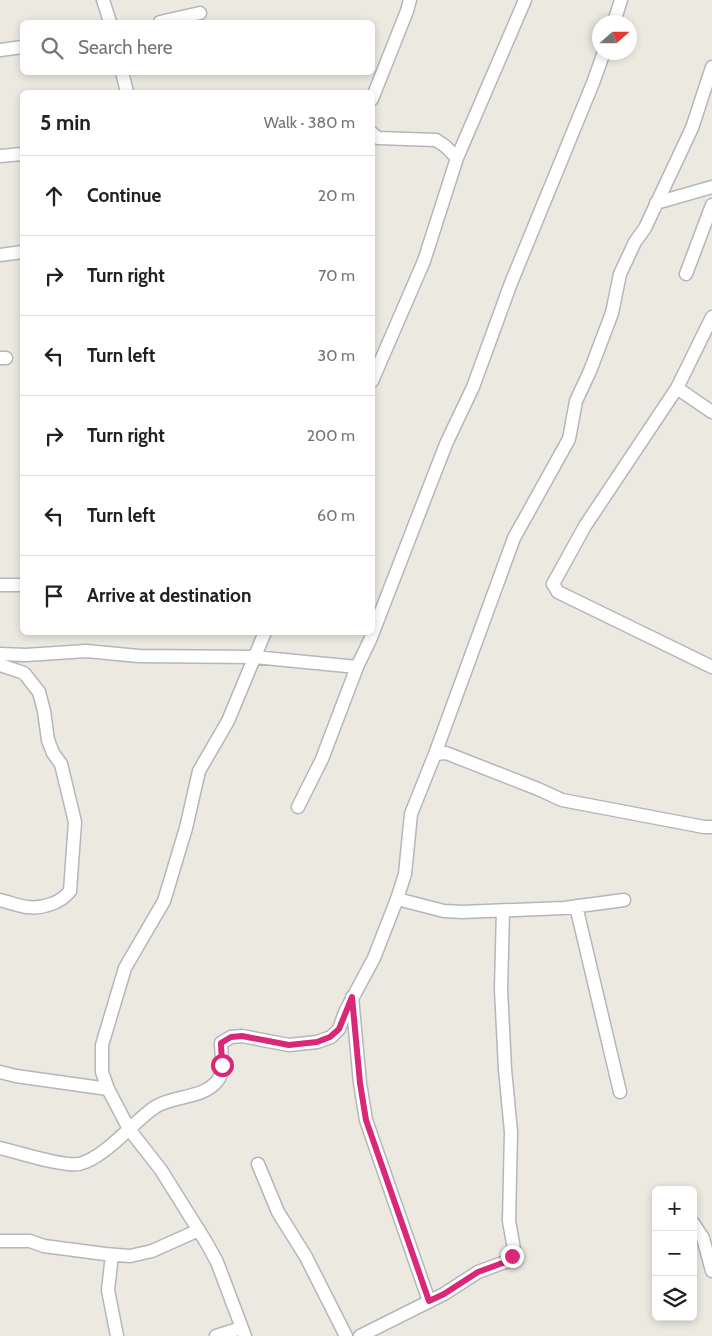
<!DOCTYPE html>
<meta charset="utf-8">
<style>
body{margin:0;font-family:Cabin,sans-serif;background:#f6f6f6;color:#202124}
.controls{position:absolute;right:15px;bottom:15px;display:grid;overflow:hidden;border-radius:8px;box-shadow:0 2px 8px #0003}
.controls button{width:45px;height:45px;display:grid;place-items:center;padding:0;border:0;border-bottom:1px solid #e0e0e0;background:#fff;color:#202124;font:25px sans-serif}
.compass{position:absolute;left:592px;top:15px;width:45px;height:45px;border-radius:50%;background:#fff;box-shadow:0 2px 8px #0003;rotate:69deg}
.stop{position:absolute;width:15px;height:15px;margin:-11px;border:4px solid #db2777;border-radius:50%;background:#fff}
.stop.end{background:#db2777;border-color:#fff;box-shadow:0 1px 5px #0008}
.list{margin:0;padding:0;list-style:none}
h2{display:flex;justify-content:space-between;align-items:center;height:65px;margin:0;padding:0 20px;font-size:21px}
h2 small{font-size:16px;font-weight:400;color:#757577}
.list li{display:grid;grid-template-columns:32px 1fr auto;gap:15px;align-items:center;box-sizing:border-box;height:80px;padding:0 20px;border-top:1px solid #e0e0e0}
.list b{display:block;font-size:19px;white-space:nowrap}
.list em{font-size:16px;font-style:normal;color:#757577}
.icon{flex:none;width:28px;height:28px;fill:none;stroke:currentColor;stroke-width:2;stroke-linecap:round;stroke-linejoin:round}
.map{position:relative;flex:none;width:712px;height:1336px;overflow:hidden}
.search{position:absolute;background:#fff;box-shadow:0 2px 8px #0003;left:20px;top:20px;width:355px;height:55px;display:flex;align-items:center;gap:12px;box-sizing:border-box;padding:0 18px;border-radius:8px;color:#757577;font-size:19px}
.panel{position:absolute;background:#fff;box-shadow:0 2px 8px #0003;left:20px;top:90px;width:355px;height:545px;border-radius:8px}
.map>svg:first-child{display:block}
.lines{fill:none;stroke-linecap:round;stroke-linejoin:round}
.minor-casing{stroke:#b3b6bb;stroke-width:15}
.minor{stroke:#fff;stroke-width:12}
.route{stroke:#db2777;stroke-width:6}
</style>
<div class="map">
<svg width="712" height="1336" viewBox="0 0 712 1336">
<rect width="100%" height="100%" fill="#ece9e0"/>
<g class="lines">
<g class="minor-casing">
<path id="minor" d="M103 0 110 22
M160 22 200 13
M614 22 621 0
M0 50 22 47
M122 72 127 92
M372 99 407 11 410 0
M372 133 378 138 436 140 445 146 457 158
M0 156 22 154
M656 203 712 187
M0 255 22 252
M686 274 712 205
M712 317 677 388 585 526 553 584 558 592 712 667
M0 358H6
M372 381 424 261 457 158 525 0
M677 388 712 412
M0 585H22
M0 654 26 655 86 651 139 656 254 657 357 667
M0 665 24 673 39 692 44 711 48 740 53 753 61 764 75 822 70 891C61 903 42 909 27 907 18 906 9 902 0 900
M435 754 514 538 569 439 576 401 590 371 612 313 620 274 635 242 645 228 692 128 712 67
M298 807 322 759 357 667 370 640 446 444 473 387 511 283 593 83 604 52
M397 899 444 911 462 912 564 908 624 900
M576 906 620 1092
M352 997 360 1083 366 1120 429 1301
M0 1072 16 1076 108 1089
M0 1148C18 1152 63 1167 79 1164 105 1158 133 1122 155 1107 174 1095 204 1099 218 1080 225 1071 221 1054 221 1043L231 1037 242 1036 289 1045 317 1042 331 1037 339 1029 345 1012 374 958 397 899 405 874 411 814 435 754 446 753 538 789 562 800 704 827H712
M258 1164 278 1212 306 1257 346 1336
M693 1223 703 1238 712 1271
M0 1241H30L44 1246 105 1254 130 1256 152 1251 199 1230
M112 1255 108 1290 117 1336
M216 1336 241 1328
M245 1336 217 1262 206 1242 161 1170 129 1129 108 1089 102 1072V1045L125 968 164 901 186 828 199 771 228 721 265 632
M360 1336 444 1294 478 1272 508 1261 512 1256 514 1249 509 1221 511 1132 505 1069 501 989 503 911"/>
</g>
<use href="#minor" class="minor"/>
</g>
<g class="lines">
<path class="route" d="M222 1065 221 1043 231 1037 242 1036 289 1045 317 1042 330 1037 339 1029 352 997 360 1083 366 1120 429 1301 444 1294 478 1272 508 1261 512 1256"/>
</g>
</svg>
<div class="controls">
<button>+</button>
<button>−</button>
<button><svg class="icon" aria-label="layers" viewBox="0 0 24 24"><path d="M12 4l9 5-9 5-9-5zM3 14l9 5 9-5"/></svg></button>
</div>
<svg class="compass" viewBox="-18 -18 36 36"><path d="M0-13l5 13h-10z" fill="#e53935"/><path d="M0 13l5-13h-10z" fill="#757577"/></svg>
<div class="stop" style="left:222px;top:1065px"></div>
<div class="stop end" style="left:512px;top:1256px"></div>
<div class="search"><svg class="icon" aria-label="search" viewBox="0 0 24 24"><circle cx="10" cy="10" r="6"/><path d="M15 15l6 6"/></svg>Search here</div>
<section class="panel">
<h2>5 min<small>Walk · 380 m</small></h2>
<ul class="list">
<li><svg class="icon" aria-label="ahead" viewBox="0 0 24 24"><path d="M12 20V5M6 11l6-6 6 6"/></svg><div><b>Continue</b></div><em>20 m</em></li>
<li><svg class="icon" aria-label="right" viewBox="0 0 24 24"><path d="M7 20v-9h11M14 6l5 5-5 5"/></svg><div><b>Turn right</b></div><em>70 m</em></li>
<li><svg class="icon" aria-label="left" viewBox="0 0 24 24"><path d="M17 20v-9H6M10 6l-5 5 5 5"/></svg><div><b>Turn left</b></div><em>30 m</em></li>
<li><svg class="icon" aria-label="right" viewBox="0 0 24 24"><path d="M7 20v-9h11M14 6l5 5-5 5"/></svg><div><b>Turn right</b></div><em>200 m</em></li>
<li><svg class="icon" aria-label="left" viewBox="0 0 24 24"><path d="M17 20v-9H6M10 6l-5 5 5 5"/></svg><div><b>Turn left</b></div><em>60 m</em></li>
<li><svg class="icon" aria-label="arrive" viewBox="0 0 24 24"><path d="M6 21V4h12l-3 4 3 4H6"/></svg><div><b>Arrive at destination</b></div></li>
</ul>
</section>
</div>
